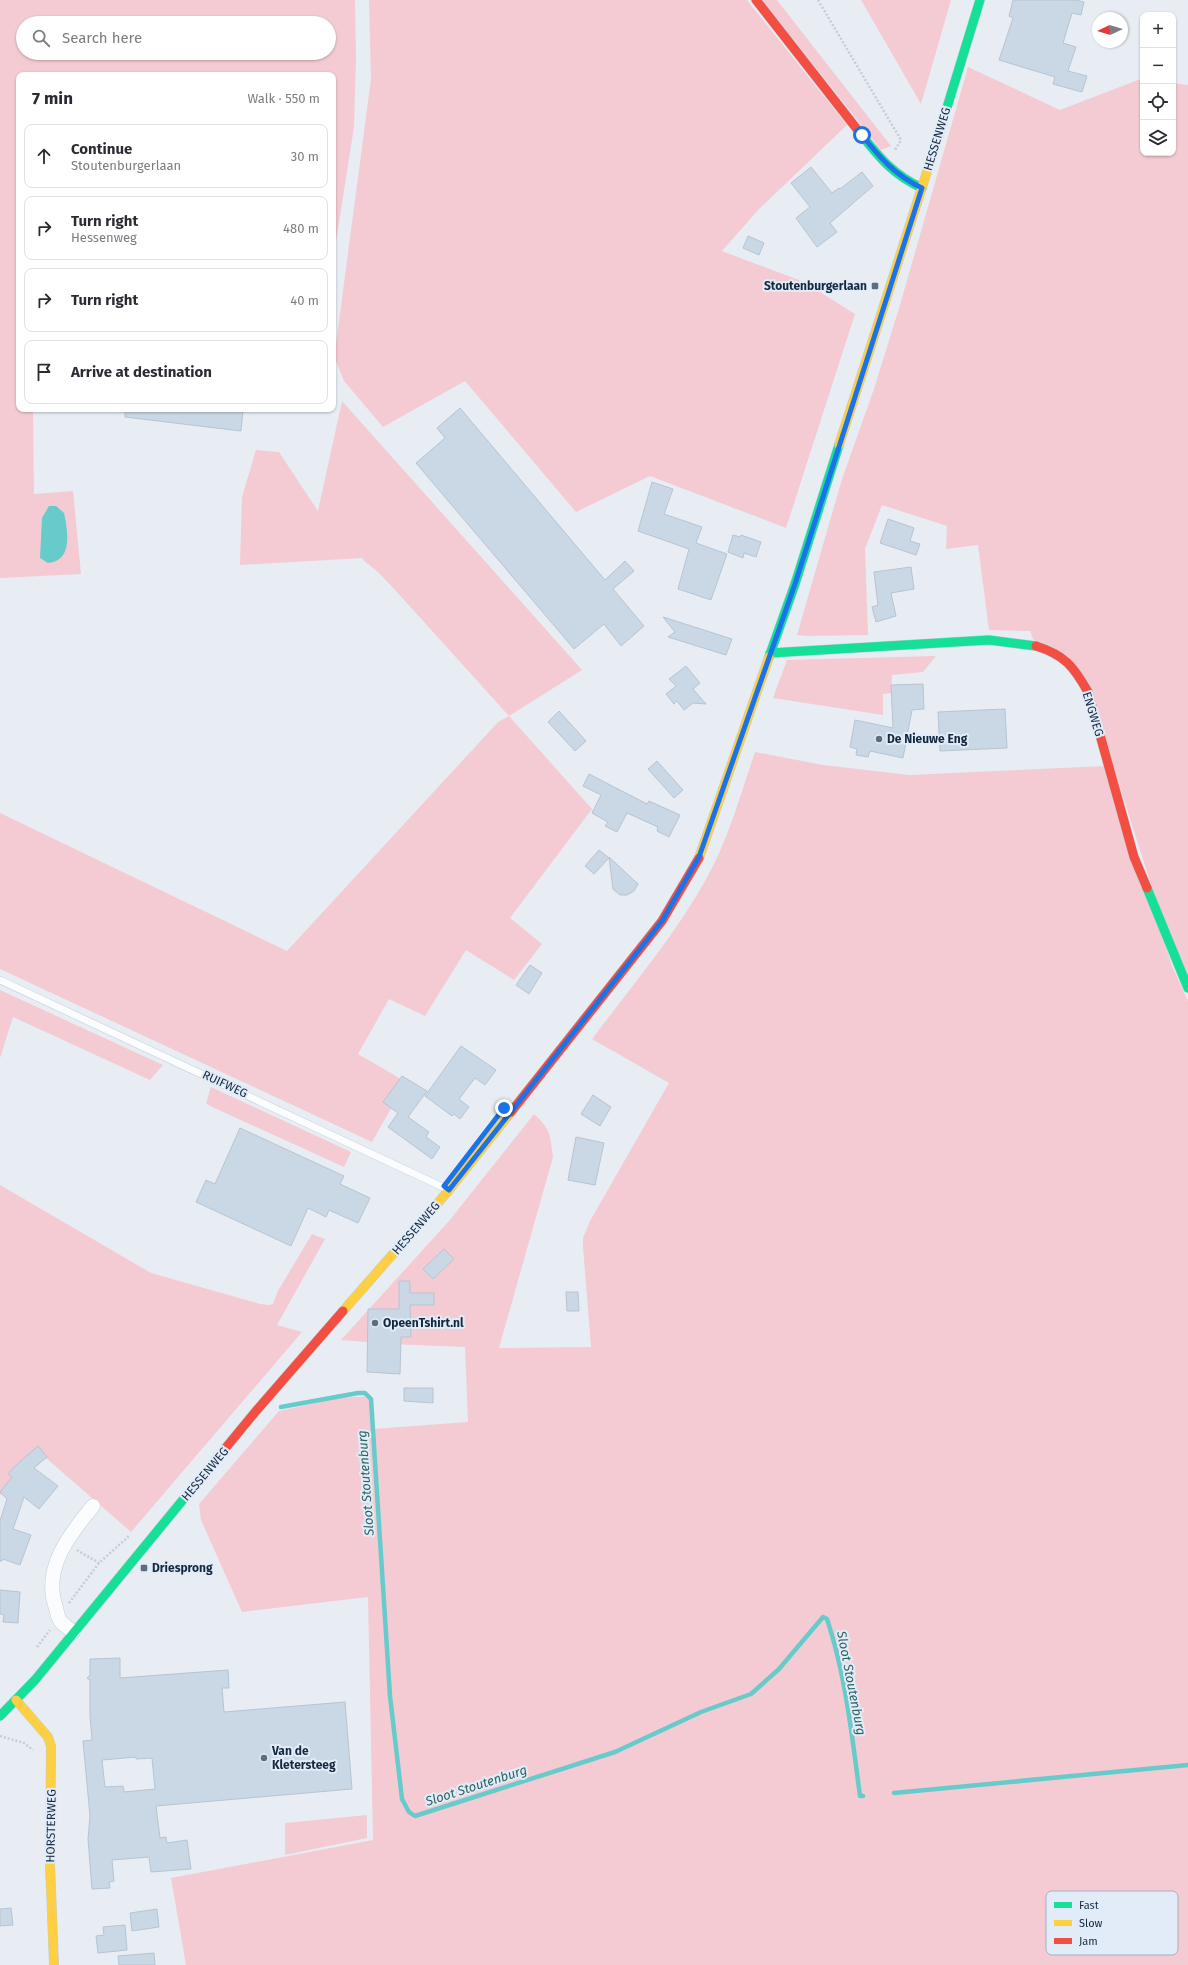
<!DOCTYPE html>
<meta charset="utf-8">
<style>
body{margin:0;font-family:"Fira Sans",sans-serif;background:#f7f7f7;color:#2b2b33}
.controls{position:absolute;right:12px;top:12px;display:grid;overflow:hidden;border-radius:8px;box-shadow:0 1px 3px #0004}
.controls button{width:36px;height:36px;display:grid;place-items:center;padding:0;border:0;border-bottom:1px solid #e1e1e2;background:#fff;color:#2b2b33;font:20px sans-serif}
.compass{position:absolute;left:1092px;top:12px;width:36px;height:36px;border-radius:50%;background:#fff;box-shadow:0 1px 3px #0004;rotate:266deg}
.stop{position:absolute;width:12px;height:12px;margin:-9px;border:3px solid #1a73e8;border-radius:50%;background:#fff}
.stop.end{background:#1a73e8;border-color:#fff;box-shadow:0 1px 4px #0008}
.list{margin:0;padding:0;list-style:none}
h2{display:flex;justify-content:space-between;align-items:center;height:52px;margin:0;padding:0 16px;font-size:17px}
h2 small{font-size:13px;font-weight:400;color:#7c7c81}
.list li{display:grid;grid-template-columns:26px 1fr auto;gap:12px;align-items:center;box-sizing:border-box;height:64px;margin:0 8px 8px;padding:0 8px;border:1px solid #e1e1e2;border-radius:8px}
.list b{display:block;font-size:15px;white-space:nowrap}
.list p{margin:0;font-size:13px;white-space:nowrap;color:#7c7c81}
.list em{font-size:13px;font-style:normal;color:#7c7c81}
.icon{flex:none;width:22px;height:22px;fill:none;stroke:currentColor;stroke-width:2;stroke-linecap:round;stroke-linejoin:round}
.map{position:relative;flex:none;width:1188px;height:1965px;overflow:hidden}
.search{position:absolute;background:#fff;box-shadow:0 1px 3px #0004;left:16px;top:16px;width:320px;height:44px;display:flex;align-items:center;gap:10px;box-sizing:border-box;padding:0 14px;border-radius:22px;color:#7c7c81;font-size:15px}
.panel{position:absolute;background:#fff;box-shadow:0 1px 3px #0004;left:16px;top:72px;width:320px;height:340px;border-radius:8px}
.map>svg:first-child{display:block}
.green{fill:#f4cbd3;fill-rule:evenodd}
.water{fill:#66cbca}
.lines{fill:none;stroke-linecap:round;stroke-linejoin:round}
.stream{stroke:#66cbca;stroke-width:4.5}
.building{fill:#cad7e5;stroke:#b7c4d1;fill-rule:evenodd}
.lane-casing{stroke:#c0cdda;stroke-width:8}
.street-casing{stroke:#c0cdda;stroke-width:15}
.fast-casing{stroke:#c0cdda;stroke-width:10}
.slow-casing{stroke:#c0cdda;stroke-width:10}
.jam-casing{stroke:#c0cdda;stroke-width:10}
.path{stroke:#c9ccd2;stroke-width:2.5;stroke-dasharray:2 2;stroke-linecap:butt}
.lane{stroke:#fbfcfd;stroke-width:7}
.street{stroke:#fbfcfd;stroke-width:14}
.fast{stroke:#16e098;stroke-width:9}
.slow{stroke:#ffcf43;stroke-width:9}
.jam{stroke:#f24e42;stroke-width:9}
.route{stroke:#1a73e8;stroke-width:5}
.poi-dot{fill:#5e6d7d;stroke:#e2ecf8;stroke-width:1.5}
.labels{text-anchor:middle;stroke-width:4;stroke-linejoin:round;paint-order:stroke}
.street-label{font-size:12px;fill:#14283e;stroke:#e2ecf8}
.poi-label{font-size:12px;font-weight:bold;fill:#14283e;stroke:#e2ecf8;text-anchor:start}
.water-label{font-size:13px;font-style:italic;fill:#2b625f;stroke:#e2ecf8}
.key{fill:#e2ecf8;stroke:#a4b1c0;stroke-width:1}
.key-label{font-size:11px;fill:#14283e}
</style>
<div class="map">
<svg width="1188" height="1965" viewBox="0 0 1188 1965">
<rect width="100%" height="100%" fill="#e7edf3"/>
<path class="green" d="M0 0H355L356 58 354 127 333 261V75H19V409H33L34 494 73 491 81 574 0 578ZM23 23H329V53H23Z
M369 0H747L847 125 759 209 722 251 804 282 855 314 786 528 650 476 576 512 465 381 383 427 344 381 336 361V344L371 79Z
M762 0H777L891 146 881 150Z
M861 0H951L921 104Z
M968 67 1060 110 1143 78V153H1173V83L1188 85V983L1165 928 1087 684 1033 639 1030 631 989 630 978 545 946 549 947 526 882 505 865 549 868 635 807 636 797 635 842 479 874 389 900 305Z
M342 401 582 670 509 716 592 809 510 918 542 944 514 980 466 950 425 1016 389 999 358 1054 406 1082 372 1142 0 969V813L287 951 498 722 509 716 396 591 378 572 363 560V558L240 565 242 497 256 450 279 452 318 511Z
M936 656 923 672 892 675 891 693 883 694V715L773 698 787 660Z
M755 752 823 765 909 775 1106 766 1172 966 1188 1001V1965H186L171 1878 373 1840 368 1597 242 1612 201 1520 199 1504 279 1411 339 1398 370 1396 373 1429 468 1422 465 1347 391 1344 341 1340 449 1221 534 1114C551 1129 550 1135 553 1157L499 1348 591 1347 583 1247V1238L590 1221 669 1083 592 1039C631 987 673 938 705 881 728 841 740 796 755 752Z
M0 990 163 1065 150 1080 13 1017 0 1058Z
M211 1087 351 1152 344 1167 210 1106 206 1103Z
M0 1185 151 1273 260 1304 269 1305 273 1304 278 1291 312 1234 325 1239 277 1325 302 1332 131 1532 38 1451 16 1474 0 1496Z
M367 1815V1838L285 1855V1823Z"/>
<path class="water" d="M49 506H56L64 513C68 531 73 561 48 563L40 558 42 518Z"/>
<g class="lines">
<path class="stream" d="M281 1407 358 1393H365L371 1399 390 1696 402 1799 409 1812 415 1816 615 1752 701 1712 751 1694 779 1669 823 1617 827 1619C846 1676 852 1737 860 1796H863
M894 1793 1188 1765"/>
</g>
<path class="building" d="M1013 0H1076L1084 2 1081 15 1072 13 1063 43 1076 47 1068 71 1087 76 1082 92 1053 84 1055 77 999 60 1013 18 1009 16Z
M811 167 832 193 839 188 840 189 862 172 873 186 830 223 837 232 817 247 796 218 810 207 791 183Z
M748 236 764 243 759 255 743 248Z
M460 408 605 580 625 561 634 571 613 589 644 626 621 646 604 624 574 649 416 463 445 438 437 428Z
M125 409H243L241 431 125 417Z
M652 482 673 489 664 514 702 527 696 543 727 554 711 600 678 589 689 549 638 531Z
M888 519 914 528 910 541 920 544 916 555 880 543Z
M733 535 740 537 741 535 761 542 756 557 744 553 743 558 728 552Z
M911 567 914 589 891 593 896 616 876 622 872 607 878 605 874 572Z
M663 617 732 639 726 655 668 637 675 632Z
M686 666 700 683 693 689 706 704 693 703 684 710 677 701 674 704 666 694 676 686 669 679Z
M923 684 924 709 912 710 903 758 870 751 868 757 856 755 857 749 850 747 855 720 893 728 891 685Z
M1005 709 1007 748 940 751 938 712Z
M559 711 586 741 575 751 548 722Z
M657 761 683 790 674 798 648 769Z
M589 774 647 804 649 801 680 815 669 837 657 831 658 827 627 813 617 832 605 826 608 822 592 813 601 795 583 786Z
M599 850 609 858 594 874 585 866Z
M609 857 638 884 634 891 627 895H620L613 889Z
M530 965 542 973 529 994 516 985Z
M461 1046 496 1070 485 1085 475 1078 459 1099 469 1107 460 1119 454 1114 452 1116 425 1096Z
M402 1076 427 1091 408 1117 429 1132 426 1137 440 1147 432 1159 388 1127 398 1113 383 1102Z
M593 1095 611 1107 600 1126 581 1114Z
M240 1128 344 1176 340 1184 370 1198 358 1223 329 1210 326 1217 308 1208 291 1246 196 1202 206 1180 215 1184Z
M576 1137 604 1143 595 1185 568 1180Z
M444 1249 454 1259 433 1279 423 1269Z
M399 1281H410V1293H434V1305H410L411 1337H401L400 1374 367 1372 368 1309H399Z
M566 1292H578L579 1311H567Z
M404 1388H433V1403L404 1401Z
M38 1446 47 1457 34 1468 58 1486 39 1509 24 1497 13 1529 31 1535 20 1565 3 1559 2 1561H0V1521L7 1499 0 1492 12 1477 8 1474 15 1466Z
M0 1590 20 1592 18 1623 3 1622 4 1615 0 1614Z
M120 1658V1678L228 1670 229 1688H222L224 1712 345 1702 352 1789 156 1806 160 1838 166 1837 167 1843 187 1840 191 1869 151 1872 149 1857 112 1860 114 1881 109 1882 110 1888 92 1889 88 1839 90 1816 83 1741 92 1740 90 1716V1680L87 1678 90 1675V1659ZM136 1757V1759L152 1758 155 1789 124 1792 123 1786 105 1787 102 1760Z
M11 1908 13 1925 0 1926V1909Z
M157 1909 159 1927 132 1931 130 1913Z
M125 1925 127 1950 98 1953 96 1936 104 1935 103 1927Z
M154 1953 155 1965H119L118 1956Z"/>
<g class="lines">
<g class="lane-casing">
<path id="lane" d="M0 980 449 1190"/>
</g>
<g class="street-casing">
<path id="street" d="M73 1632C70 1629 65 1626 61 1622 58 1619 57 1612 56 1608 42 1569 69 1535 93 1506"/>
</g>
<g class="fast-casing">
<path id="fast" d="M860 133C879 157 893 175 922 188
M933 153 980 0
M770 653 989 640 1036 646
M769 657 795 584 839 445
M1147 888 1188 988
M0 1716 35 1680 191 1490"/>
</g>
<g class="slow-casing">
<path id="slow" d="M839 445 933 153
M699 858 769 657
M343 1311 449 1190 511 1112
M16 1700 48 1737 51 1746 50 1864 54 1965"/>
</g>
<g class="jam-casing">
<path id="jam" d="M756 0 860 133
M1036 646C1065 655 1074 667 1088 692L1134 857 1147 888
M511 1112 662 921 699 858
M191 1490 256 1411 343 1311"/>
</g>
<path class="path" d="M818 0 901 140 895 150
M77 1550 99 1563
M69 1603 99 1563 129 1536
M37 1647 50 1630
M0 1736 24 1743 33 1750"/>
<use href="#lane" class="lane"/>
<use href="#street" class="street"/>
<use href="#fast" class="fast"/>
<use href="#slow" class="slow"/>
<use href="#jam" class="jam"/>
</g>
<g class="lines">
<path class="route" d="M504 1108 444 1186 449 1190 662 921 699 857 795 584 922 188C896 176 880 158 862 135"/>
</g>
<g class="poi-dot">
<rect x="871" y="282" width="8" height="8" rx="2"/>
<circle cx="879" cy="739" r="4"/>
<circle cx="375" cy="1323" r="4"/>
<rect x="140" y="1564" width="8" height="8" rx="2"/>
<circle cx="264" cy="1758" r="4"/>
</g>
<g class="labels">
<g class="street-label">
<text transform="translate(937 139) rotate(-73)" y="4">HESSENWEG</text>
<text transform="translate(1093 714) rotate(73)" y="4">ENGWEG</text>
<text transform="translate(225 1084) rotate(25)" y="4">RUIFWEG</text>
<text transform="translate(416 1228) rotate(-49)" y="4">HESSENWEG</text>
<text transform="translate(205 1474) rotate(-50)" y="4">HESSENWEG</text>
<text transform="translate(51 1826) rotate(-89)" y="4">HORSTERWEG</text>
</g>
<g class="poi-label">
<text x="867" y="290" text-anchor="end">Stoutenburgerlaan</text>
<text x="887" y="743">De Nieuwe Eng</text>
<text x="383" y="1327">OpeenTshirt.nl</text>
<text x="152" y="1572">Driesprong</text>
<text x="272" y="1755">Van de<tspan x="272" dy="14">Kletersteeg</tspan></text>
</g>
<g class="water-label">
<text transform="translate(365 1483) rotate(-94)" y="5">Sloot Stoutenburg</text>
<text transform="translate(852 1683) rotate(79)" y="5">Sloot Stoutenburg</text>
<text transform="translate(476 1785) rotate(-18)" y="5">Sloot Stoutenburg</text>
</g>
</g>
<rect x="1046" y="1891" width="132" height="64" rx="6" class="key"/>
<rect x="1054" y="1902" width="18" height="6" fill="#16e098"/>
<rect x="1054" y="1920" width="18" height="6" fill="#ffcf43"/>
<rect x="1054" y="1938" width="18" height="6" fill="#f24e42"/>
<g class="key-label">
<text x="1079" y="1909">Fast</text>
<text x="1079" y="1927">Slow</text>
<text x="1079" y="1945">Jam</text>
</g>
</svg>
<div class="controls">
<button>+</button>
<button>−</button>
<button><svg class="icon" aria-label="locate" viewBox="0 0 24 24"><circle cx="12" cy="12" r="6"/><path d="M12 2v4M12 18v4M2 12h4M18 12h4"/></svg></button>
<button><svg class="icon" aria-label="layers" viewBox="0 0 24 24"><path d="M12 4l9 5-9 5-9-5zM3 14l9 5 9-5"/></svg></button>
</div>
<svg class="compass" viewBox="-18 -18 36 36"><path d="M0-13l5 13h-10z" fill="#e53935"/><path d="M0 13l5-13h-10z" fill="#7c7c81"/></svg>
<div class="stop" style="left:862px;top:135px"></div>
<div class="stop end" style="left:504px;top:1108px"></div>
<div class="search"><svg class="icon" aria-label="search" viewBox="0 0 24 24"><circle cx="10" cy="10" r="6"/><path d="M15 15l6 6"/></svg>Search here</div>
<section class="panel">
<h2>7 min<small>Walk · 550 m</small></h2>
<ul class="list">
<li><svg class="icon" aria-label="ahead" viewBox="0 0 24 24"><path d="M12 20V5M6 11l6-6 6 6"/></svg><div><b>Continue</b><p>Stoutenburgerlaan</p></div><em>30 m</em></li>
<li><svg class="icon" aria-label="right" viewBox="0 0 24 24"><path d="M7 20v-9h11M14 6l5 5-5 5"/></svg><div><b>Turn right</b><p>Hessenweg</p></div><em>480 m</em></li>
<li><svg class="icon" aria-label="right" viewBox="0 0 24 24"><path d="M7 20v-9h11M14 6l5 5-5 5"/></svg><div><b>Turn right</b></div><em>40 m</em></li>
<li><svg class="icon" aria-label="arrive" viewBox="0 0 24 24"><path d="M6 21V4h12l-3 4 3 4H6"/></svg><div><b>Arrive at destination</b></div></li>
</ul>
</section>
</div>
